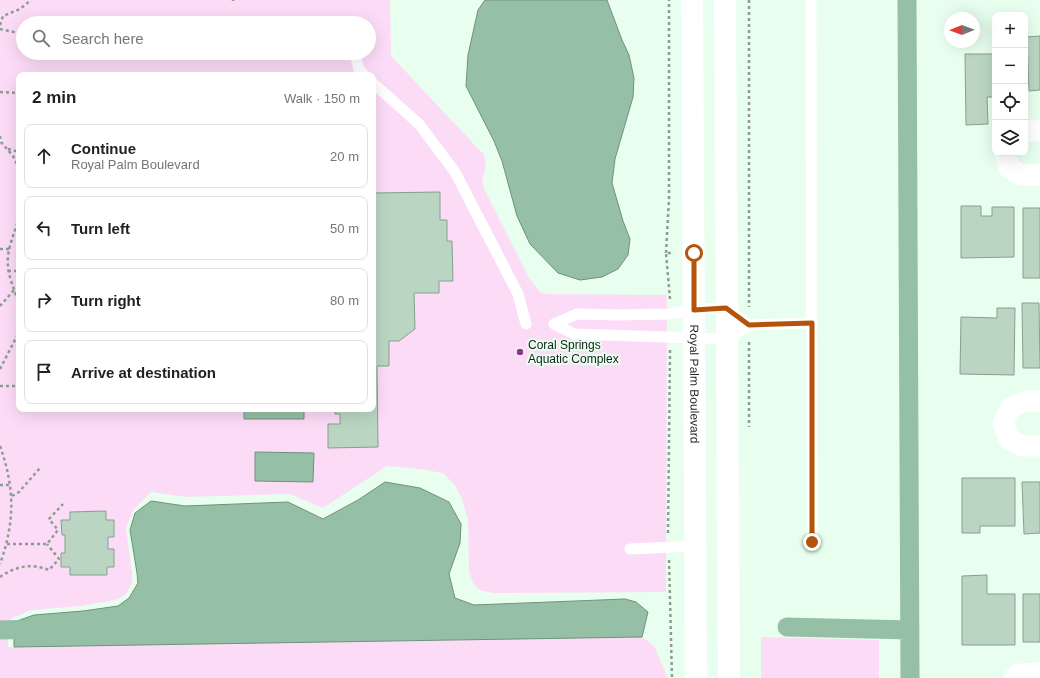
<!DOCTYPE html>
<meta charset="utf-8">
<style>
body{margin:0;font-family:Arial,sans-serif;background:#f6f6f6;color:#222}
.controls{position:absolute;right:12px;top:12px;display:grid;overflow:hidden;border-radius:8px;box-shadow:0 4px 16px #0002}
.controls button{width:36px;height:36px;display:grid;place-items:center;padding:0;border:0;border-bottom:1px solid #e0e0e0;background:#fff;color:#222;font:20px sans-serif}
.compass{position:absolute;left:944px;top:12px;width:36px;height:36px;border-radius:50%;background:#fff;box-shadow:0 4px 16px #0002;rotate:269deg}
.stop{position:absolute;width:12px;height:12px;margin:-9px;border:3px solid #b45309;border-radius:50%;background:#fff}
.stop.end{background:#b45309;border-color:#fff;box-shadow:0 1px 4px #0008}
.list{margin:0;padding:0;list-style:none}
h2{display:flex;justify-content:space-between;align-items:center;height:52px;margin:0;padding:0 16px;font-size:17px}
h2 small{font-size:13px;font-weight:400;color:#767676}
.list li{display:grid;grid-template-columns:26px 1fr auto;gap:12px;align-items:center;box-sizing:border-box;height:64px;margin:0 8px 8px;padding:0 8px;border:1px solid #e0e0e0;border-radius:8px}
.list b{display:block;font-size:15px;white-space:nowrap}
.list p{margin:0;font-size:13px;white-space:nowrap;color:#767676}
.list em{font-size:13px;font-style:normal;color:#767676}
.icon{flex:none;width:22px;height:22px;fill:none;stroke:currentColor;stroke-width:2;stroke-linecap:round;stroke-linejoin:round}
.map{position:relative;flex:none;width:1040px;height:678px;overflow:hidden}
.search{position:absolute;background:#fff;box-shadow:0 4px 16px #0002;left:16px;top:16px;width:360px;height:44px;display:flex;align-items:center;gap:10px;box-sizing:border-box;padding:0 14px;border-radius:22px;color:#767676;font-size:15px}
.panel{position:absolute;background:#fff;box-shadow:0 4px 16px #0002;left:16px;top:72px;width:360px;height:340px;border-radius:8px}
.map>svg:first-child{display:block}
.green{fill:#fcdbf7;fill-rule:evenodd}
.water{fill:#96c0a5;stroke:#70917c}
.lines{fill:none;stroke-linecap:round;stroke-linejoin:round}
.canal{stroke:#96c0a5;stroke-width:19}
.building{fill:#bad6c3;stroke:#85a08e}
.path{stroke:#8d9d92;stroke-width:2.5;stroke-dasharray:3 3;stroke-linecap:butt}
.service{stroke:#fff;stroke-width:11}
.minor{stroke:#fff;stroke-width:21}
.tertiary{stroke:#fff;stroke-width:22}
.route{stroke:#b45309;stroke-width:5}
.poi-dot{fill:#992f92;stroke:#e8feef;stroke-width:1.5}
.labels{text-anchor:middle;stroke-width:4;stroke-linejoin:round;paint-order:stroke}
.poi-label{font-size:12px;fill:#18221b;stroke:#e8feef;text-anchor:start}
.street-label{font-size:12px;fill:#18221b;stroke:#e8feef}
</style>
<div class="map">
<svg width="1040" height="678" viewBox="0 0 1040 678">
<rect width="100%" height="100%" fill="#e8feef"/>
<path class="green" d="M0 0H390L391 56 484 155 486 164 482 182 485 191 529 278 540 292 546 294 667 295 666 592 493 593 480 590 473 583 469 572 468 520 462 499 455 485 443 473 420 469 387 466 323 508 290 494 186 497 151 492 133 510 126 528 132 573V583L125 595 115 600 81 606 31 610 12 618 8 622V647L642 637 654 646 668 678H0ZM23 23H369V53H23ZM19 75H373V409H19Z
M761 637 879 640V678H761Z"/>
<path class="water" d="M485 0H607L622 40 629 55 634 78 633 97 615 159 612 183 623 221 630 239 628 255 618 269 602 277 580 280 558 273 530 244 517 216 502 161 494 141 466 86 468 55 478 10Z
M244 409H304V419H244Z
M255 452 314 453 313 482 255 481Z
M385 482 420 488 449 502 461 524 460 543 449 574 455 598 474 605 625 599 636 602 648 612 642 637 14 647V622L34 615 83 611 118 606 129 598 138 583 137 573 130 530 135 513 151 501 185 506 288 502 323 519 358 500Z"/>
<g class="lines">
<path class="canal" d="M907 0 910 678
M787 627 910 630
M0 630 39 629"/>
</g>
<path class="building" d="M1040 36V90L1029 91 1027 37Z
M965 54H995V97H987L988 124 966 125Z
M440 192V220H447V241H452L453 281H439V293H414L415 329 399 341H389V366H377L378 447 328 448V424H340V414H335V409H373V193Z
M961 206H981V216H992V207H1014V257L961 258Z
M1023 208H1040V278H1023Z
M1022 303H1039L1040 368H1023Z
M997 308H1015L1014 375 960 374 961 317 997 318Z
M962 478H1015V526H980V533H962Z
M1022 482H1040V533L1024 534Z
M106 511V520H114V537H108V549H114V567H107V575H70V567H61V553H65V535H62L61 520H70V512Z
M987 575V594H1015V645H962V576Z
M1023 594H1040V642H1023Z"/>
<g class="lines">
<path class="path" d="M233 0V1
M749 0V307
M0 25 3 16 20 9 31 0
M0 29 23 34
M0 92 19 93
M0 136 1 142 13 156 19 168
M8 149 19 152
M19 217C15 233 6 250 8 266 9 280 16 292 19 306
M0 249H9
M666 253 669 199V0
M8 271H19
M670 299 666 253H674
M0 306 14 290
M749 342V427
M0 369 19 332
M0 386H19
M0 446C15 488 15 522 0 564
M0 485H10
M12 496 19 492 40 468
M668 533 670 350
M7 544H47L58 530 49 519 63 504
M669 560 672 678
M0 577C16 566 31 563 49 570L59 559 47 544"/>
<path class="service" d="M811 0 812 542
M355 53 359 70 364 75
M373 83 419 124 455 172 518 294 526 324
M554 324 574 334 727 339 749 325 812 323
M554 324 577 314 619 315 669 314 694 309 726 308 749 325
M630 549 695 546"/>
<path class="minor" d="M1025 131H1040
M1005 153 1009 168 1021 175H1040
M1040 401H1026L1010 408 1003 423 1009 439 1022 446H1040
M1014 678 1019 674 1040 673"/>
<g class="tertiary">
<path id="s1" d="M692 0 696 678"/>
<path d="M725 0 729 678"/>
</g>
</g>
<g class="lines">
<path class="route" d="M694 253V310L726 308 749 325 812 323V542"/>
</g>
<circle class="poi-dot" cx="520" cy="352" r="4"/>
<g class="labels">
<g class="poi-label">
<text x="528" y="349">Coral Springs<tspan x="528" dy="14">Aquatic Complex</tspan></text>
</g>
<g class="street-label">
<text dy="4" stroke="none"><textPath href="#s1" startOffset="384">Royal Palm Boulevard</textPath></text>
</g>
</g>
</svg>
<div class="controls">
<button>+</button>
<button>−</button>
<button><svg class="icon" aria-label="locate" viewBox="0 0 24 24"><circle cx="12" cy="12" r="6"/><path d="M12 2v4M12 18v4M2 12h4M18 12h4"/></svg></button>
<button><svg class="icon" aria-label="layers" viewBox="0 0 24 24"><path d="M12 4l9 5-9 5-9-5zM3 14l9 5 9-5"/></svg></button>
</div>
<svg class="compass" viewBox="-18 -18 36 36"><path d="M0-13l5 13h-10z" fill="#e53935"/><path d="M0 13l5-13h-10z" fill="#767676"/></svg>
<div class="stop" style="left:694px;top:253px"></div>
<div class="stop end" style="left:812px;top:542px"></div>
<div class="search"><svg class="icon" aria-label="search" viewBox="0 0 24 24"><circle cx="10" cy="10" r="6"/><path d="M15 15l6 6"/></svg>Search here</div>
<section class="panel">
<h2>2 min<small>Walk · 150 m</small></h2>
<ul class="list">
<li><svg class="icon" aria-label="ahead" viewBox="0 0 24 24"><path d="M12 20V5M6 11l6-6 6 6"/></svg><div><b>Continue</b><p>Royal Palm Boulevard</p></div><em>20 m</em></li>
<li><svg class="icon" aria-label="left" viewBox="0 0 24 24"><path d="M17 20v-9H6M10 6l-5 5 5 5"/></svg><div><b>Turn left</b></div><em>50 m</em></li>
<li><svg class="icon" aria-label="right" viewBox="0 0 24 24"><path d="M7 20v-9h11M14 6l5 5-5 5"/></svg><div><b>Turn right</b></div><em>80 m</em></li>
<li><svg class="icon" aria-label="arrive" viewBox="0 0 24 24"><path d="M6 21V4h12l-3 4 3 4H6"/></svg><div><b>Arrive at destination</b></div></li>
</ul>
</section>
</div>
